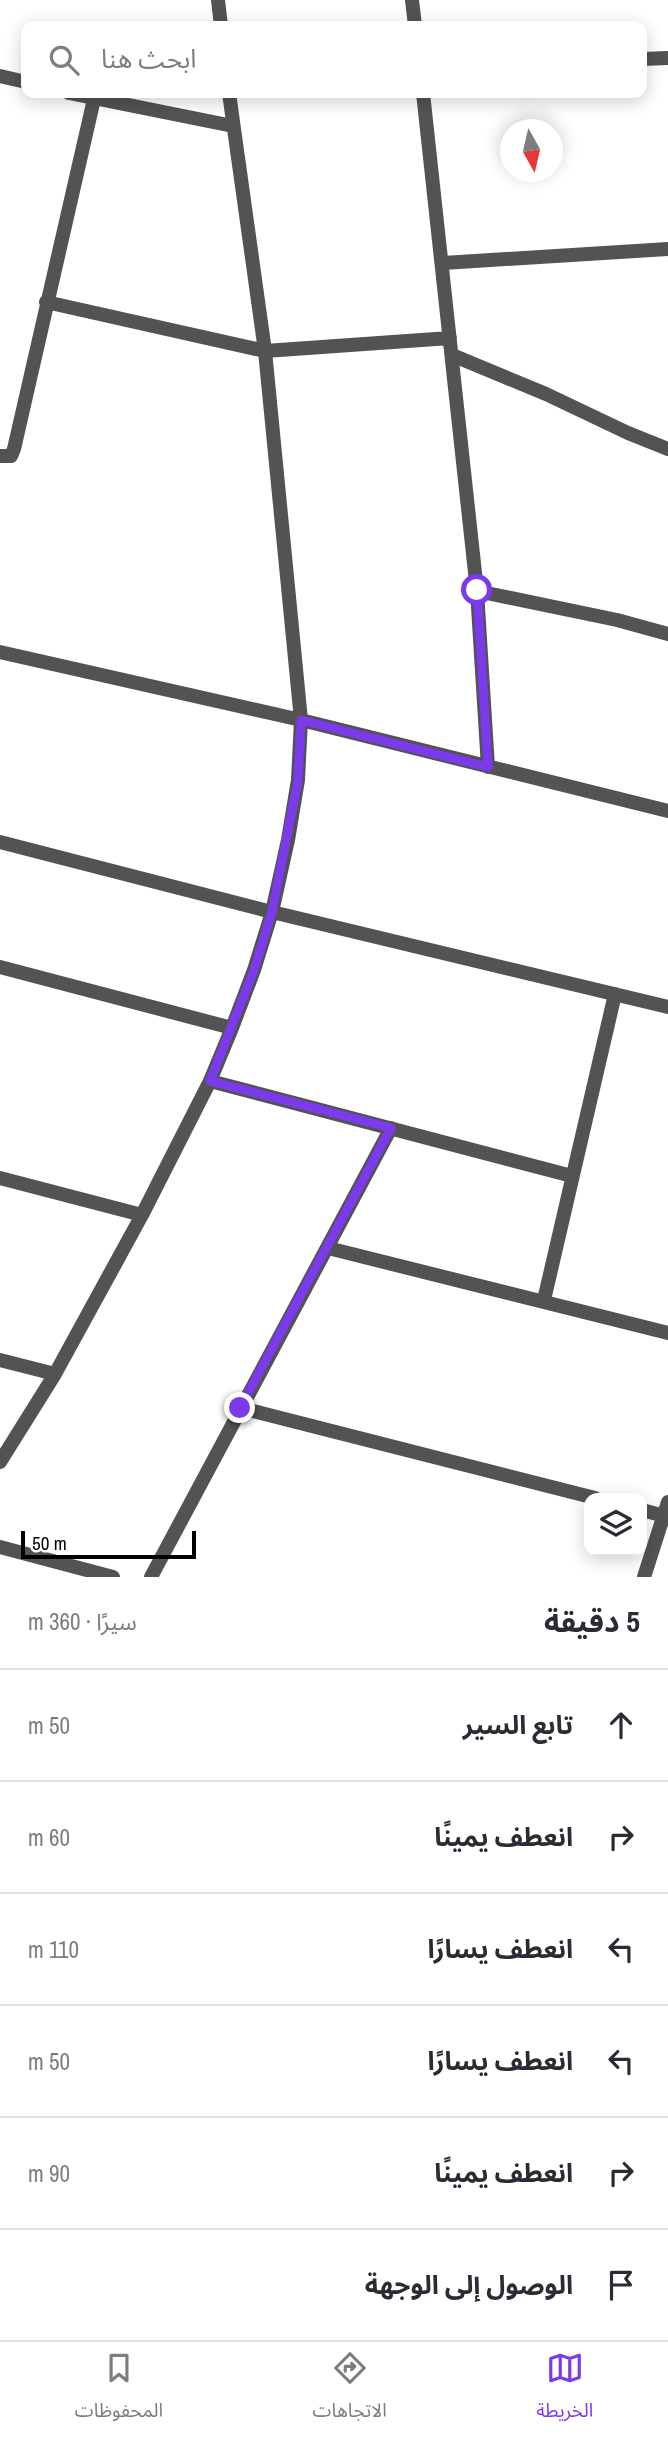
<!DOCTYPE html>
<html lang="ar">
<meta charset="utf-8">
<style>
body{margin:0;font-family:"Archivo Narrow","Noto Sans Arabic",sans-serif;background:#f2f2f3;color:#2b2b33;direction:rtl}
.controls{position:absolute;right:21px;bottom:21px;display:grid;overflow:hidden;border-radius:14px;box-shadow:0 4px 18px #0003}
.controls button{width:63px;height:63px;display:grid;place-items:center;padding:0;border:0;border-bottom:2px solid #e1e1e2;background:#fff;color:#2b2b33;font:35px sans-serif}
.compass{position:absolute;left:500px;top:119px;width:63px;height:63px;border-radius:50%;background:#fff;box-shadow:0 4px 18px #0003;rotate:172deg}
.scale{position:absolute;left:21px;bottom:18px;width:175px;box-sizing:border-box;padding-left:7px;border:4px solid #000;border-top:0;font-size:19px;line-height:24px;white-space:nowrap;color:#000;-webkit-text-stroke:5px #fff;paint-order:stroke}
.stop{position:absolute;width:21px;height:21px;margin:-16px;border:5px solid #7c3aed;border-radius:50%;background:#fff}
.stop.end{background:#7c3aed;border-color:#fff;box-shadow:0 2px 7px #0008}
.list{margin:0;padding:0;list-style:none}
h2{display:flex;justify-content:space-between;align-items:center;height:91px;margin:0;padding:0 28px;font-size:30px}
h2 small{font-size:23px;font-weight:400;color:#7c7c81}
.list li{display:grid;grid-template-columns:46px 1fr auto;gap:21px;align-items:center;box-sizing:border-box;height:112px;padding:0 28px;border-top:2px solid #e1e1e2}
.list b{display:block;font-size:26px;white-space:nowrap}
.list em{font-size:23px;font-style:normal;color:#7c7c81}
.icon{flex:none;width:38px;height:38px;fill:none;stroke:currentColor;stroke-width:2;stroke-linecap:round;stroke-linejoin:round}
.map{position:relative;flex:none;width:668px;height:1577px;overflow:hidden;direction:ltr}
.search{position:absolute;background:#fff;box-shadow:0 4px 18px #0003;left:21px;right:21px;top:21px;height:77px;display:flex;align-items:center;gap:18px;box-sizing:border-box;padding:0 24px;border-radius:14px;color:#7c7c81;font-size:26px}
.sheet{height:763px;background:#fff}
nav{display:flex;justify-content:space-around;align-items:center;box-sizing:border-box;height:98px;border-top:2px solid #e1e1e2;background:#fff;font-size:19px;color:#7c7c81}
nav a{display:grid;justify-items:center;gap:4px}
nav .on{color:#7c3aed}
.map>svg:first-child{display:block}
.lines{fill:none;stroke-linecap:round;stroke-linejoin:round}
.minor{stroke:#535353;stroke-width:14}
.tertiary{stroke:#535353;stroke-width:14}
.route{stroke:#7c3aed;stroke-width:9}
</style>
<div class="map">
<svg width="668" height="1577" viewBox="0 0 668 1577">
<rect width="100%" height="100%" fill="#fff"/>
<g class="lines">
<path class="minor" d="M218 0 221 26
M412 0 415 26
M642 59 668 58
M0 76 26 82
M69 93 233 126
M423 93 477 591 488 767
M443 263 668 249
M46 302 265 351 450 338
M452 355 546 394 628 433 668 449
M0 456H11L14 449 94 99
M477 591 617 620 668 634
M0 652 301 720 668 811
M0 842 272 912 668 1007
M0 967 232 1028
M210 1081 572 1176
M0 1178 142 1215
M328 1248 668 1333
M544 1300 615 994
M0 1360 55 1374
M241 1408 595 1498
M0 1462 55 1374 142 1215 210 1081 232 1028 254 970 272 912 288 840 298 780 301 720 265 351 229 93
M642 1510 668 1517
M151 1577 391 1128
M644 1577 668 1502"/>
<path class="tertiary" d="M0 1547 113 1577"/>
</g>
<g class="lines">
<path class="route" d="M240 1408 391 1128 210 1081 254 970 272 912 298 780 301 720 488 767 477 590"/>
</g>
</svg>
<div class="controls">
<button><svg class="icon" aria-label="layers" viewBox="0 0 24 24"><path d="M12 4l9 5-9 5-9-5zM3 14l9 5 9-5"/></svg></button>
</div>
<svg class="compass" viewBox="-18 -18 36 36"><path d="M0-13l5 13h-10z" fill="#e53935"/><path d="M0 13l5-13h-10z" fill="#7c7c81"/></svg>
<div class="scale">50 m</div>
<div class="stop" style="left:477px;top:590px"></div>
<div class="stop end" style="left:240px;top:1408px"></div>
<div class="search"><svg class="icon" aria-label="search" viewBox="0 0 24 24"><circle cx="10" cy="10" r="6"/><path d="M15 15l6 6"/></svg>ابحث هنا</div>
</div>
<section class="sheet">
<h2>5 دقيقة<small>سيرًا · 360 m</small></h2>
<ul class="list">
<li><svg class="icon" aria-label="ahead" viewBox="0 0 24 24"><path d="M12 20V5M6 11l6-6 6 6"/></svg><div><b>تابع السير</b></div><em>50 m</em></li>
<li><svg class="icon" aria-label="right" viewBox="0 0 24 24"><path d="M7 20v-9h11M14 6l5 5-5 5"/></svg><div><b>انعطف يمينًا</b></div><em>60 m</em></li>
<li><svg class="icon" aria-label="left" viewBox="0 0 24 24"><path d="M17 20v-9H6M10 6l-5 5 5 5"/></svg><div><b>انعطف يسارًا</b></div><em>110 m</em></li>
<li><svg class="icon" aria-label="left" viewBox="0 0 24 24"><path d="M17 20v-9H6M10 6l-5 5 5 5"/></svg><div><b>انعطف يسارًا</b></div><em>50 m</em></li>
<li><svg class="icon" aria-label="right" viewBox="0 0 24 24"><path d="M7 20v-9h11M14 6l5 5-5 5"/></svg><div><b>انعطف يمينًا</b></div><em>90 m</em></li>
<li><svg class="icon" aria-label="arrive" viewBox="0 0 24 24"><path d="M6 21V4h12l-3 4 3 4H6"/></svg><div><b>الوصول إلى الوجهة</b></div></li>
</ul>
</section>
<nav>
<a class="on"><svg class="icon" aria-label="map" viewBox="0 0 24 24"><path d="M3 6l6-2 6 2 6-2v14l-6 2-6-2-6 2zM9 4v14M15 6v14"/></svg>الخريطة</a>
<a><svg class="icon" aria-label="directions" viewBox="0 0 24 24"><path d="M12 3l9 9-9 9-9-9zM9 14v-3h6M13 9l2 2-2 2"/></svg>الاتجاهات</a>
<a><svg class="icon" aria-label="saved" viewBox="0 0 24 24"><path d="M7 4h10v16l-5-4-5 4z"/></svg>المحفوظات</a>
</nav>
